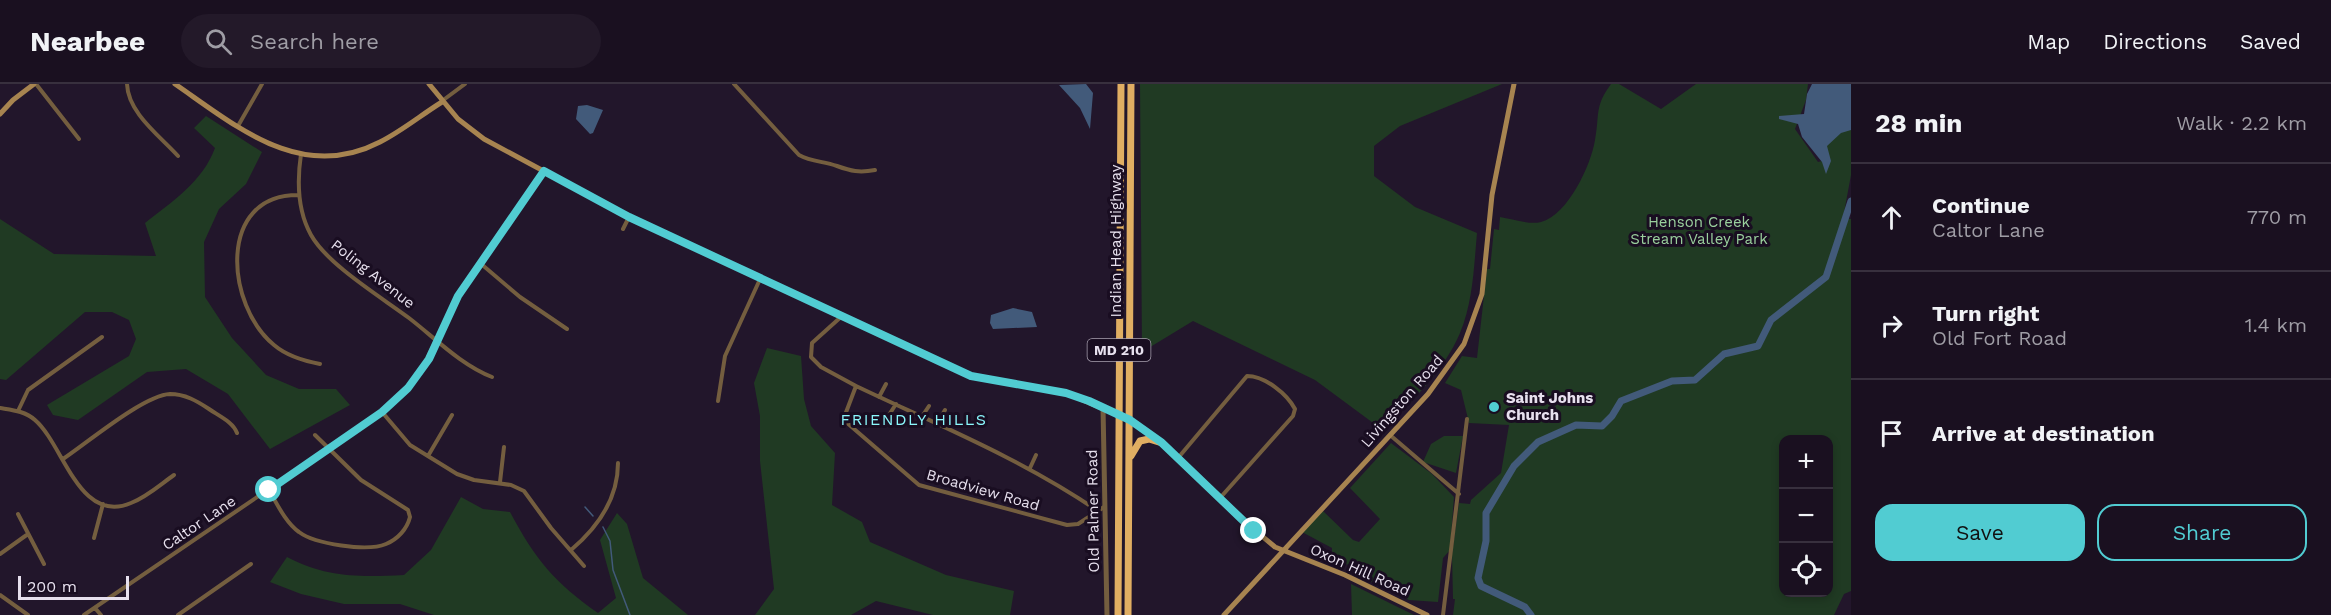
<!DOCTYPE html>
<meta charset="utf-8">
<style>
body{margin:0;font-family:"Work Sans",sans-serif;background:#231929;color:#f1f3f6}
.controls{position:absolute;right:18px;bottom:18px;display:grid;overflow:hidden;border-radius:12px;box-shadow:0 3px 9px #0003}
.controls button{width:54px;height:54px;display:grid;place-items:center;padding:0;border:0;border-bottom:2px solid #38303e;background:#1a1020;color:#f1f3f6;font:30px sans-serif}
.scale{position:absolute;left:18px;bottom:15px;width:111px;box-sizing:border-box;padding-left:6px;border:3px solid #e7e0ee;border-top:0;font-size:16px;line-height:21px;white-space:nowrap;color:#e7e0ee;-webkit-text-stroke:4px #190d21;paint-order:stroke}
.stop{position:absolute;width:18px;height:18px;margin:-14px;border:4px solid #51ccd2;border-radius:50%;background:#fff}
.stop.end{background:#51ccd2;border-color:#fff;box-shadow:0 2px 6px #0008}
.list{margin:0;padding:0;list-style:none}
h2{display:flex;justify-content:space-between;align-items:center;height:78px;margin:0;padding:0 24px;font-size:26px}
h2 small{font-size:20px;font-weight:400;color:#9f9da5}
.list li{display:grid;grid-template-columns:39px 1fr auto;gap:18px;align-items:center;box-sizing:border-box;height:108px;padding:0 24px;border-top:2px solid #38303e}
.list b{display:block;font-size:22px;white-space:nowrap}
.list p{margin:0;font-size:20px;white-space:nowrap;color:#9f9da5}
.list em{font-size:20px;font-style:normal;color:#9f9da5}
.actions{display:flex;gap:12px;padding:18px 24px}
.actions a{flex:1;padding:14px 0;border:2px solid #51ccd2;border-radius:18px;text-align:center;font-size:21px;color:#51ccd2}
.actions .main{background:#51ccd2;color:#111}
.icon{flex:none;width:33px;height:33px;fill:none;stroke:currentColor;stroke-width:2;stroke-linecap:round;stroke-linejoin:round}
.map{position:relative;flex:none;width:1851px;height:531px;overflow:hidden}
header{display:flex;align-items:center;gap:36px;box-sizing:border-box;height:84px;padding:0 30px;background:#1a1020;border-bottom:2px solid #38303e}
header strong{font-size:28px}
nav{display:flex;gap:33px;margin-inline-start:auto;font-size:21px}
.search{width:420px;height:54px;background:#231929;display:flex;align-items:center;gap:15px;box-sizing:border-box;padding:0 21px;border-radius:33px;color:#9f9da5;font-size:22px}
main{display:flex}
aside{flex:1;background:#1a1020}
.map>svg:first-child{display:block}
.green{fill:#203a23;fill-rule:evenodd}
.water{fill:#425a7a}
.lines{fill:none;stroke-linecap:round;stroke-linejoin:round}
.stream{stroke:#425a7a;stroke-width:1.5}
.river{stroke:#425a7a;stroke-width:7}
.minor{stroke:#745e3f;stroke-width:4}
.tertiary{stroke:#745e3f;stroke-width:5}
.secondary{stroke:#a78450;stroke-width:5}
.trunk{stroke:#e0ae62;stroke-width:7}
.route{stroke:#51ccd2;stroke-width:8}
.poi-dot{fill:#51ccd2;stroke:#190d21;stroke-width:2}
.labels{text-anchor:middle;stroke-width:6;stroke-linejoin:round;paint-order:stroke}
.shield{fill:#190d21;stroke:#a9a1b0;stroke-width:1.5}
.shield-label{font-size:14px;font-weight:bold;fill:#e7e0ee}
.park-label{font-size:15px;fill:#9ad09d;stroke:#190d21}
.street-label{font-size:15px;fill:#e7e0ee;stroke:#190d21}
.poi-label{font-size:15px;font-weight:bold;fill:#e7e0ee;stroke:#190d21;text-anchor:start}
.neighbourhood-label{font-size:16px;letter-spacing:1.5px;fill:#8bf7fc;stroke:#190d21}
</style>
<header>
<strong>Nearbee</strong>
<div class="search"><svg class="icon" aria-label="search" viewBox="0 0 24 24"><circle cx="10" cy="10" r="6"/><path d="M15 15l6 6"/></svg>Search here</div>
<nav><a>Map</a><a>Directions</a><a>Saved</a></nav>
</header>
<main>
<div class="map">
<svg width="1851" height="531" viewBox="0 0 1851 531">
<rect width="100%" height="100%" fill="#22162b"/>
<path class="green" d="M1140 0H1502L1400 42 1374 62V92L1415 123 1477 149C1474 182 1473 218 1460 249 1444 287 1411 317 1384 347L1315 296 1193 237 1142 268Z
M1611 0H1619L1661 25 1696 0H1808L1806 16 1795 45 1818 78 1822 77 1829 54 1851 43V91L1843 134 1851 135V507L1844 510 1834 531H1453L1455 515H1453L1452 470 1459 419 1470 420 1471 416 1501 389 1509 341 1469 339 1461 306 1445 299 1462 272 1477 274 1487 185H1490L1494 145 1499 146 1500 133C1512 135 1530 141 1541 138 1568 131 1591 81 1595 56 1600 30 1594 23 1611 0ZM1784 356H1828V508H1784Z
M206 32 262 68 246 100 219 125 204 158 205 213 232 254 266 291 299 305H336L350 321 270 365 228 310 186 285 147 288 78 336 53 331 47 321 129 272 136 255 129 236 112 228H85L6 296 0 295V135L54 170 156 172 145 139C172 118 203 97 215 64L194 44Z
M767 264 801 272 804 315 811 342 835 369 832 421 862 438 870 458 946 491 1014 507 1010 531H933L876 517 851 531H755L774 505 760 377V332L754 299Z
M1444 352H1463L1456 389 1423 378 1431 360Z
M1391 359 1432 390 1454 413 1450 466 1443 474 1438 518 1409 516 1351 488 1354 481 1332 479V464L1302 448 1323 427 1353 456 1359 458 1380 435 1350 404Z
M461 413 483 425 510 428C535 475 555 499 598 529L616 514 600 456 617 429 627 440 643 494 688 531H434L400 520H344L301 510 270 498 287 473C327 494 360 493 404 491L431 466Z
M1351 500 1414 531H1352Z"/>
<path class="water" d="M1086 0 1093 9 1090 45 1080 24 1059 1Z
M1812 0H1851V46L1841 49 1827 62 1831 77 1826 90 1822 78 1802 53 1798 40 1779 35V32L1804 30 1807 10Z
M587 21 603 26 593 49 590 50 576 35 578 22Z
M1013 224 1032 228 1037 243 993 245 990 239 991 231Z"/>
<g class="lines">
<path class="stream" d="M585 423 593 432
M603 443 610 457 613 486 630 531"/>
<path class="river" d="M1531 531 1525 523 1481 502 1478 494 1486 457V429L1514 382 1538 358 1576 341 1602 342 1612 332 1621 317 1672 297 1695 296 1724 270 1758 262 1771 236 1826 193 1851 117"/>
<path class="minor" d="M36 0 79 55
M127 0C128 29 160 52 178 72
M734 0 799 71C812 78 823 77 837 82 851 87 859 89 875 86
M442 17 465 0
M238 42 262 0
M301 70C297 97 297 126 311 151 328 181 381 213 409 234 435 254 461 281 492 293
M299 111C216 110 226 222 274 261 287 272 304 277 320 280
M623 145 629 133
M480 179 520 213 567 245
M842 232 812 259 811 273 821 283 856 302 845 331 846 338 919 401 1067 441 1078 440 1104 423
M856 302C938 341 1022 375 1098 427
M879 313 886 300
M718 317 725 272 761 193
M0 324C12 326 25 327 35 336 64 361 79 441 131 419 147 413 161 400 174 391
M18 327 28 306 102 253
M382 328 410 361 457 390 474 396 511 401 524 407 551 444 584 482
M923 331 929 322
M887 334 896 320
M938 338 945 326
M1390 351 1459 410
M428 372 452 331
M1178 374 1247 292C1265 292 1287 310 1295 325L1293 332 1220 414
M63 375C87 359 144 311 170 310 185 310 197 317 209 325 219 332 233 338 237 349
M1030 384 1036 371
M500 398 504 363
M269 406C277 420 286 439 299 448 315 460 367 468 386 460 398 455 407 445 410 433L408 426 361 396 315 351
M18 430 44 480
M94 454 103 420
M571 466C597 444 618 415 618 379
M0 470 28 450
M0 511 28 531
M95 524 101 531
M84 531 382 328 401 312 421 287 458 212 544 87
M178 531 251 480
M1443 531 1467 335"/>
<path class="tertiary" d="M1103 323 1107 531"/>
<path class="secondary" d="M175 0C236 42 301 99 380 58 402 47 421 31 442 18
M429 0 458 35 484 55 629 133 971 292 1066 309 1130 336 1161 358 1231 426 1275 463 1345 491 1427 531
M0 30 13 16 34 0
M1224 531 1428 310 1464 260 1482 210 1492 111 1514 0"/>
<path class="trunk" d="M1131 372 1140 357 1149 355 1162 359
M1118 531 1121 0
M1128 531 1131 0"/>
</g>
<g class="lines">
<path class="route" d="M269 406 382 328 408 304 429 275 458 212 544 87 629 133 971 292 1066 309 1089 317 1130 336 1161 358 1254 447"/>
</g>
<circle class="poi-dot" cx="1494" cy="323" r="6"/>
<g class="labels">
<rect class="shield" x="1087.5" y="255" width="63" height="22" rx="4.5"/>
<g class="shield-label">
<text x="1119" y="271">MD 210</text>
</g>
<g class="park-label">
<text x="1699" y="143">Henson Creek<tspan x="1699" dy="17">Stream Valley Park</tspan></text>
</g>
<g class="street-label">
<text transform="translate(1116 157) rotate(-90)" y="5">Indian Head Highway</text>
<text transform="translate(373 190) rotate(38)" y="5">Poling Avenue</text>
<text transform="translate(1402 317) rotate(-49)" y="5">Livingston Road</text>
<text transform="translate(983 406) rotate(16)" y="5">Broadview Road</text>
<text transform="translate(1093 427) rotate(-91)" y="5">Old Palmer Road</text>
<text transform="translate(199 439) rotate(-34)" y="5">Caltor Lane</text>
<text transform="translate(1360 486) rotate(24)" y="5">Oxon Hill Road</text>
</g>
<g class="poi-label">
<text x="1506" y="319">Saint Johns<tspan x="1506" dy="17">Church</tspan></text>
</g>
<g class="neighbourhood-label">
<text x="914" y="341">FRIENDLY HILLS</text>
</g>
</g>
</svg>
<div class="controls">
<button>+</button>
<button>−</button>
<button><svg class="icon" aria-label="locate" viewBox="0 0 24 24"><circle cx="12" cy="12" r="6"/><path d="M12 2v4M12 18v4M2 12h4M18 12h4"/></svg></button>
</div>
<div class="scale">200 m</div>
<div class="stop" style="left:269px;top:406px"></div>
<div class="stop end" style="left:1254px;top:447px"></div>
</div>
<aside>
<h2>28 min<small>Walk · 2.2 km</small></h2>
<ul class="list">
<li><svg class="icon" aria-label="ahead" viewBox="0 0 24 24"><path d="M12 20V5M6 11l6-6 6 6"/></svg><div><b>Continue</b><p>Caltor Lane</p></div><em>770 m</em></li>
<li><svg class="icon" aria-label="right" viewBox="0 0 24 24"><path d="M7 20v-9h11M14 6l5 5-5 5"/></svg><div><b>Turn right</b><p>Old Fort Road</p></div><em>1.4 km</em></li>
<li><svg class="icon" aria-label="arrive" viewBox="0 0 24 24"><path d="M6 21V4h12l-3 4 3 4H6"/></svg><div><b>Arrive at destination</b></div></li>
</ul>
<div class="actions"><a class="main">Save</a><a>Share</a></div>
</aside>
</main>
